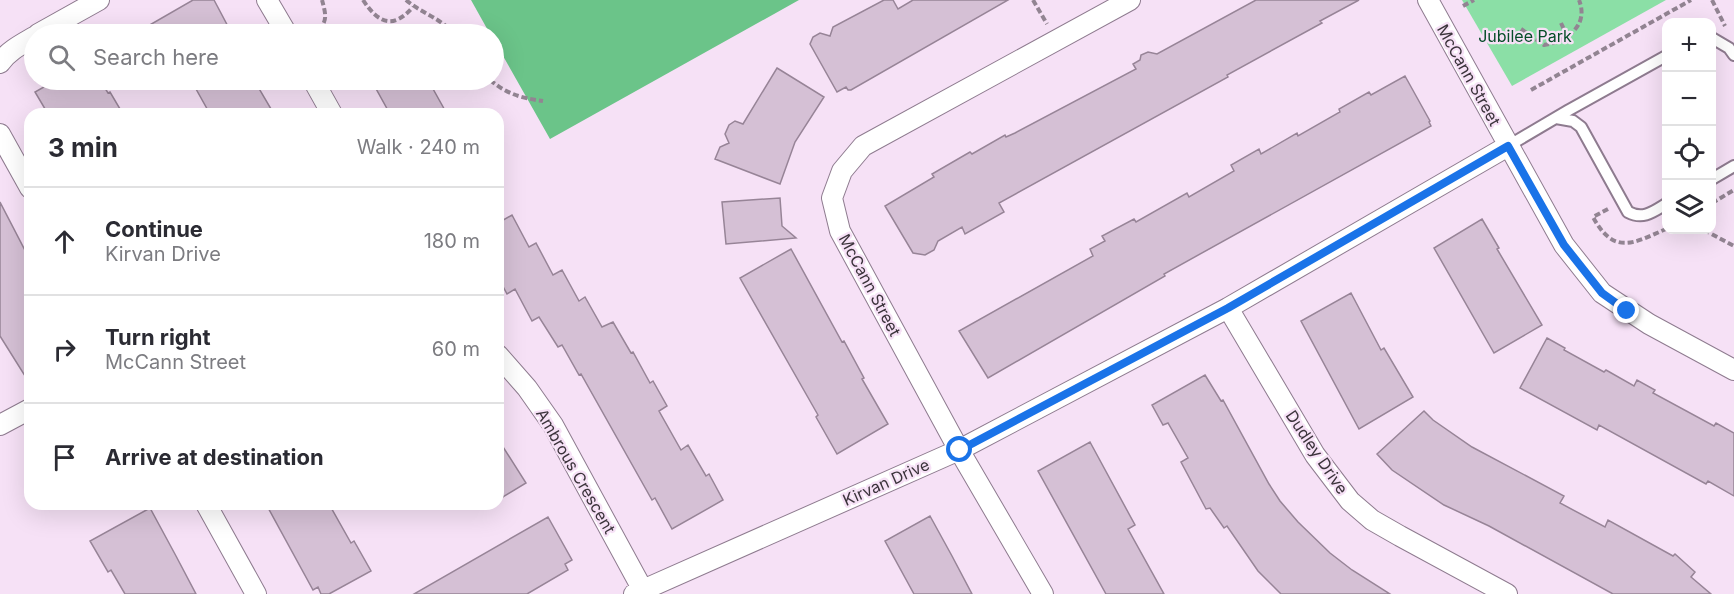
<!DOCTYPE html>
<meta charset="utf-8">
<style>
body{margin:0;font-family:Inter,sans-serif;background:#f7f7f7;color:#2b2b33}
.controls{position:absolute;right:18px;top:18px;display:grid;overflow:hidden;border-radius:12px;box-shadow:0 6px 24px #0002}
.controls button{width:54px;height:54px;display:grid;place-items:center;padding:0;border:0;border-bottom:2px solid #e1e1e2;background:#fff;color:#2b2b33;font:30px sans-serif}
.stop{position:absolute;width:18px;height:18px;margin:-14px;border:4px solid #1a73e8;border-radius:50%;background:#fff}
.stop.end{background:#1a73e8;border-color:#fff;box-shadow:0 2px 6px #0008}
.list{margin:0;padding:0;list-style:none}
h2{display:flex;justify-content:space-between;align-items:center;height:78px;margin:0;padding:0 24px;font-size:26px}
h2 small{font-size:20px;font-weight:400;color:#7c7c81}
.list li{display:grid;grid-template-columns:39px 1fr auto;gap:18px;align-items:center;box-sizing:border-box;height:108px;padding:0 24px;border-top:2px solid #e1e1e2}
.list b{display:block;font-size:22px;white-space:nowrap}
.list p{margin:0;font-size:20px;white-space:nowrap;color:#7c7c81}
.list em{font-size:20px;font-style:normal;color:#7c7c81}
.icon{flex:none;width:33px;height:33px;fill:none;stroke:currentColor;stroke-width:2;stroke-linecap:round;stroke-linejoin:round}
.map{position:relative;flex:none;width:1734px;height:594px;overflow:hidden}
.search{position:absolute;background:#fff;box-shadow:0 6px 24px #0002;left:24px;top:24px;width:480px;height:66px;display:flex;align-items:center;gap:15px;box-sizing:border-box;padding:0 21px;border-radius:33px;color:#7c7c81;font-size:22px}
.panel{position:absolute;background:#fff;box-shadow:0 6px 24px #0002;left:24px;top:108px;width:480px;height:402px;border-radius:18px}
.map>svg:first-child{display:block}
.green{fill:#8bdfa6}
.forest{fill:#6bc489}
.building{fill:#d5c0d5;stroke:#978497;stroke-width:1.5}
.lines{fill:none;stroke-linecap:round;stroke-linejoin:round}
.lane-casing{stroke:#8e7b8f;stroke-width:14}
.street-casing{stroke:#8e7b8f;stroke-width:22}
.path{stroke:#928492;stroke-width:4;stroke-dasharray:6 3;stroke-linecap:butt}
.lane{stroke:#fff;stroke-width:10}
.street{stroke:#fff;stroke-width:20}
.route{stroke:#1a73e8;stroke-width:8}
.labels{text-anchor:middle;stroke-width:4.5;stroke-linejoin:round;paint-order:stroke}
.park-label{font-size:16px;fill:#054d28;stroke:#f6e1f6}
.street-label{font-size:16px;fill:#3b333b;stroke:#f6e1f6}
</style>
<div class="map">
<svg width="1734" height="594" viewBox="0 0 1734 594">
<rect width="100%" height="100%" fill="#f6e1f6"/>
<path class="green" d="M1462 0H1666L1512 86Z"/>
<path class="forest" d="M471 0H799L550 139 494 40V34H490Z"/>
<path class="building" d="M193 0H214L232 34H134Z
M884 0H893L898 9 913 0H1008L851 90H848L846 87 837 92 810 44 813 37 820 33 830 36 833 27Z
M1256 0H1359L1320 21 1322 23 1227 75 1228 77 999 203 1004 212 965 234 962 227 938 241 934 250 925 255 913 253 885 206 934 177 932 174 970 152 972 154 1005 135 1006 137 1015 133 1136 69 1133 64 1140 60 1141 55 1148 52 1157 54Z
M777 68 824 97 795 142 780 184 715 159 720 147 729 143 725 134 729 125 735 121 743 124Z
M1405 76 1430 121 1429 122 1431 126 1164 274 1165 276 988 378 959 331 1093 256 1090 249 1105 241 1102 236 1134 219 1136 222 1187 193 1189 197 1234 171 1231 165 1259 149 1261 154 1297 133 1298 136 1340 112 1339 109 1369 92 1371 95Z
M56 80H100L108 93 110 92 123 114H48L35 92Z
M191 80H254L274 114H210Z
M384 80H428L447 114H390L374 85Z
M780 198 782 226 796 238 726 244 722 202Z
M0 202 30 260V384L0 336Z
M512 215 529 247 536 243 553 275 562 270 579 301 585 297 602 327 613 322 631 353 633 352 650 383 653 381 667 406 659 411 681 450 688 445 706 476 709 474 723 500 672 529 655 498 652 500 581 374 579 375 562 345 558 347 539 317 532 321 515 289 507 294 498 277V223Z
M1482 219 1499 248 1497 249 1542 325 1494 353 1434 248Z
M791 249 842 342 844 341 864 378 862 379 888 424 837 454 816 417 818 415 740 278Z
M1351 293 1381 350 1384 348 1413 397 1359 429 1301 321Z
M1547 338 1565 348 1564 350 1604 372 1606 370 1634 386 1637 380 1655 390 1653 393 1714 426 1716 423 1734 433V496L1708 481 1706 484 1599 425 1597 430 1520 388Z
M1205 375 1221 401 1223 400 1269 484 1280 501 1298 522 1330 553 1352 570 1390 594H1281L1258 571 1227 526 1224 528 1210 508 1206 509 1181 462 1188 458 1168 423 1163 425 1152 405Z
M1424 411 1433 420 1472 447 1564 496 1560 503 1605 527 1608 520 1673 556 1675 554 1695 572 1691 577 1711 594H1613L1489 526 1444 505 1392 470 1377 454Z
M498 439 526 483 498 500Z
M1090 442 1135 525 1128 529 1164 594H1106L1038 471Z
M266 504H329L351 543 354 541 371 571 329 594H321L318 587 313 590Z
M150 508 176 556 196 594H125L111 570 108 572 90 541Z
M930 516 952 556 972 594H914L885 541Z
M548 517 572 560 565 564 568 570 527 594H414Z"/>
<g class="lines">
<g class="lane-casing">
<path id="lane" d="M1712 38 1729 48 1734 55
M1556 118 1573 121 1581 127 1628 212C1643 220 1653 212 1666 204
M1508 146 1569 110 1666 56
M1712 179 1734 166"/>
</g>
<g class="street-casing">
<path id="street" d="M267 0 287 34
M1428 0 1564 245 1602 293 1649 324 1734 370
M38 34 99 0
M0 63C8 51 22 44 34 37
M313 80 332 114
M0 134 30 188
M1228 308 1315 455 1350 501 1372 520 1400 536 1507 594
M498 355 527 388 553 425 645 594
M0 425 30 409
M206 504 256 594
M634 594 959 450 1228 308 1508 146
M1043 594 959 450 840 231 832 198 842 171 863 146 1130 0"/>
</g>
<path class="path" d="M363 0C378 23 393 30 413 7
M406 0C421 13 441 18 454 34
M1033 0 1047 24
M1712 0 1725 26
M1463 6 1474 0
M1561 23 1567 36
M1521 29 1544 45C1568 41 1589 25 1579 0
M310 34C328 25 327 18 322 0
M490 80C507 94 521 98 543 101
M1531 90 1691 0
M1712 203 1734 190
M1608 209 1593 217C1614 256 1634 243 1666 229
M1704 230 1734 246"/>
<use href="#lane" class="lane"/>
<use href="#street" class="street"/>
</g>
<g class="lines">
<path class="route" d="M960 450 1228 308 1508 146 1564 245 1602 293 1627 311"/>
</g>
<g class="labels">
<g class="park-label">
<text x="1525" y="42">Jubilee Park</text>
</g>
<g class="street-label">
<text transform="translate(1469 75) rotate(61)" y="6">McCann Street</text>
<text transform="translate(870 285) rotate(62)" y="6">McCann Street</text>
<text transform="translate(1317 452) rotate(56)" y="6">Dudley Drive</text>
<text transform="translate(576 471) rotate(60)" y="6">Ambrous Crescent</text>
<text transform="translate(886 482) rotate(-24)" y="6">Kirvan Drive</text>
</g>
</g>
</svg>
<div class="controls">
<button>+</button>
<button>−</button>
<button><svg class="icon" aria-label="locate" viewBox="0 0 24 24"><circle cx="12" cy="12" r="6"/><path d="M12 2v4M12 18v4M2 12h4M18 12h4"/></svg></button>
<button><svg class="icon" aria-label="layers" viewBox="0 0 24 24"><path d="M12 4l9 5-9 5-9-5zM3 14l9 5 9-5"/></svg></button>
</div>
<div class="stop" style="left:960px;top:450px"></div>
<div class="stop end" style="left:1627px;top:311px"></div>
<div class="search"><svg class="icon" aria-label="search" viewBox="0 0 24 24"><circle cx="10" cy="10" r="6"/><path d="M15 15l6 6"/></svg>Search here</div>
<section class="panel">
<h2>3 min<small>Walk · 240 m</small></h2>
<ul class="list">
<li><svg class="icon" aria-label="ahead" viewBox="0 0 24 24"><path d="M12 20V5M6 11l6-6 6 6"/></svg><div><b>Continue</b><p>Kirvan Drive</p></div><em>180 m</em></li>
<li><svg class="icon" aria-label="right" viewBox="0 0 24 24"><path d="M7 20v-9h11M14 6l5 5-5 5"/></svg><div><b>Turn right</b><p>McCann Street</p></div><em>60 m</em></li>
<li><svg class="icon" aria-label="arrive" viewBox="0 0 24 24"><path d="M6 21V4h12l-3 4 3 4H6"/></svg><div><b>Arrive at destination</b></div></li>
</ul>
</section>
</div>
